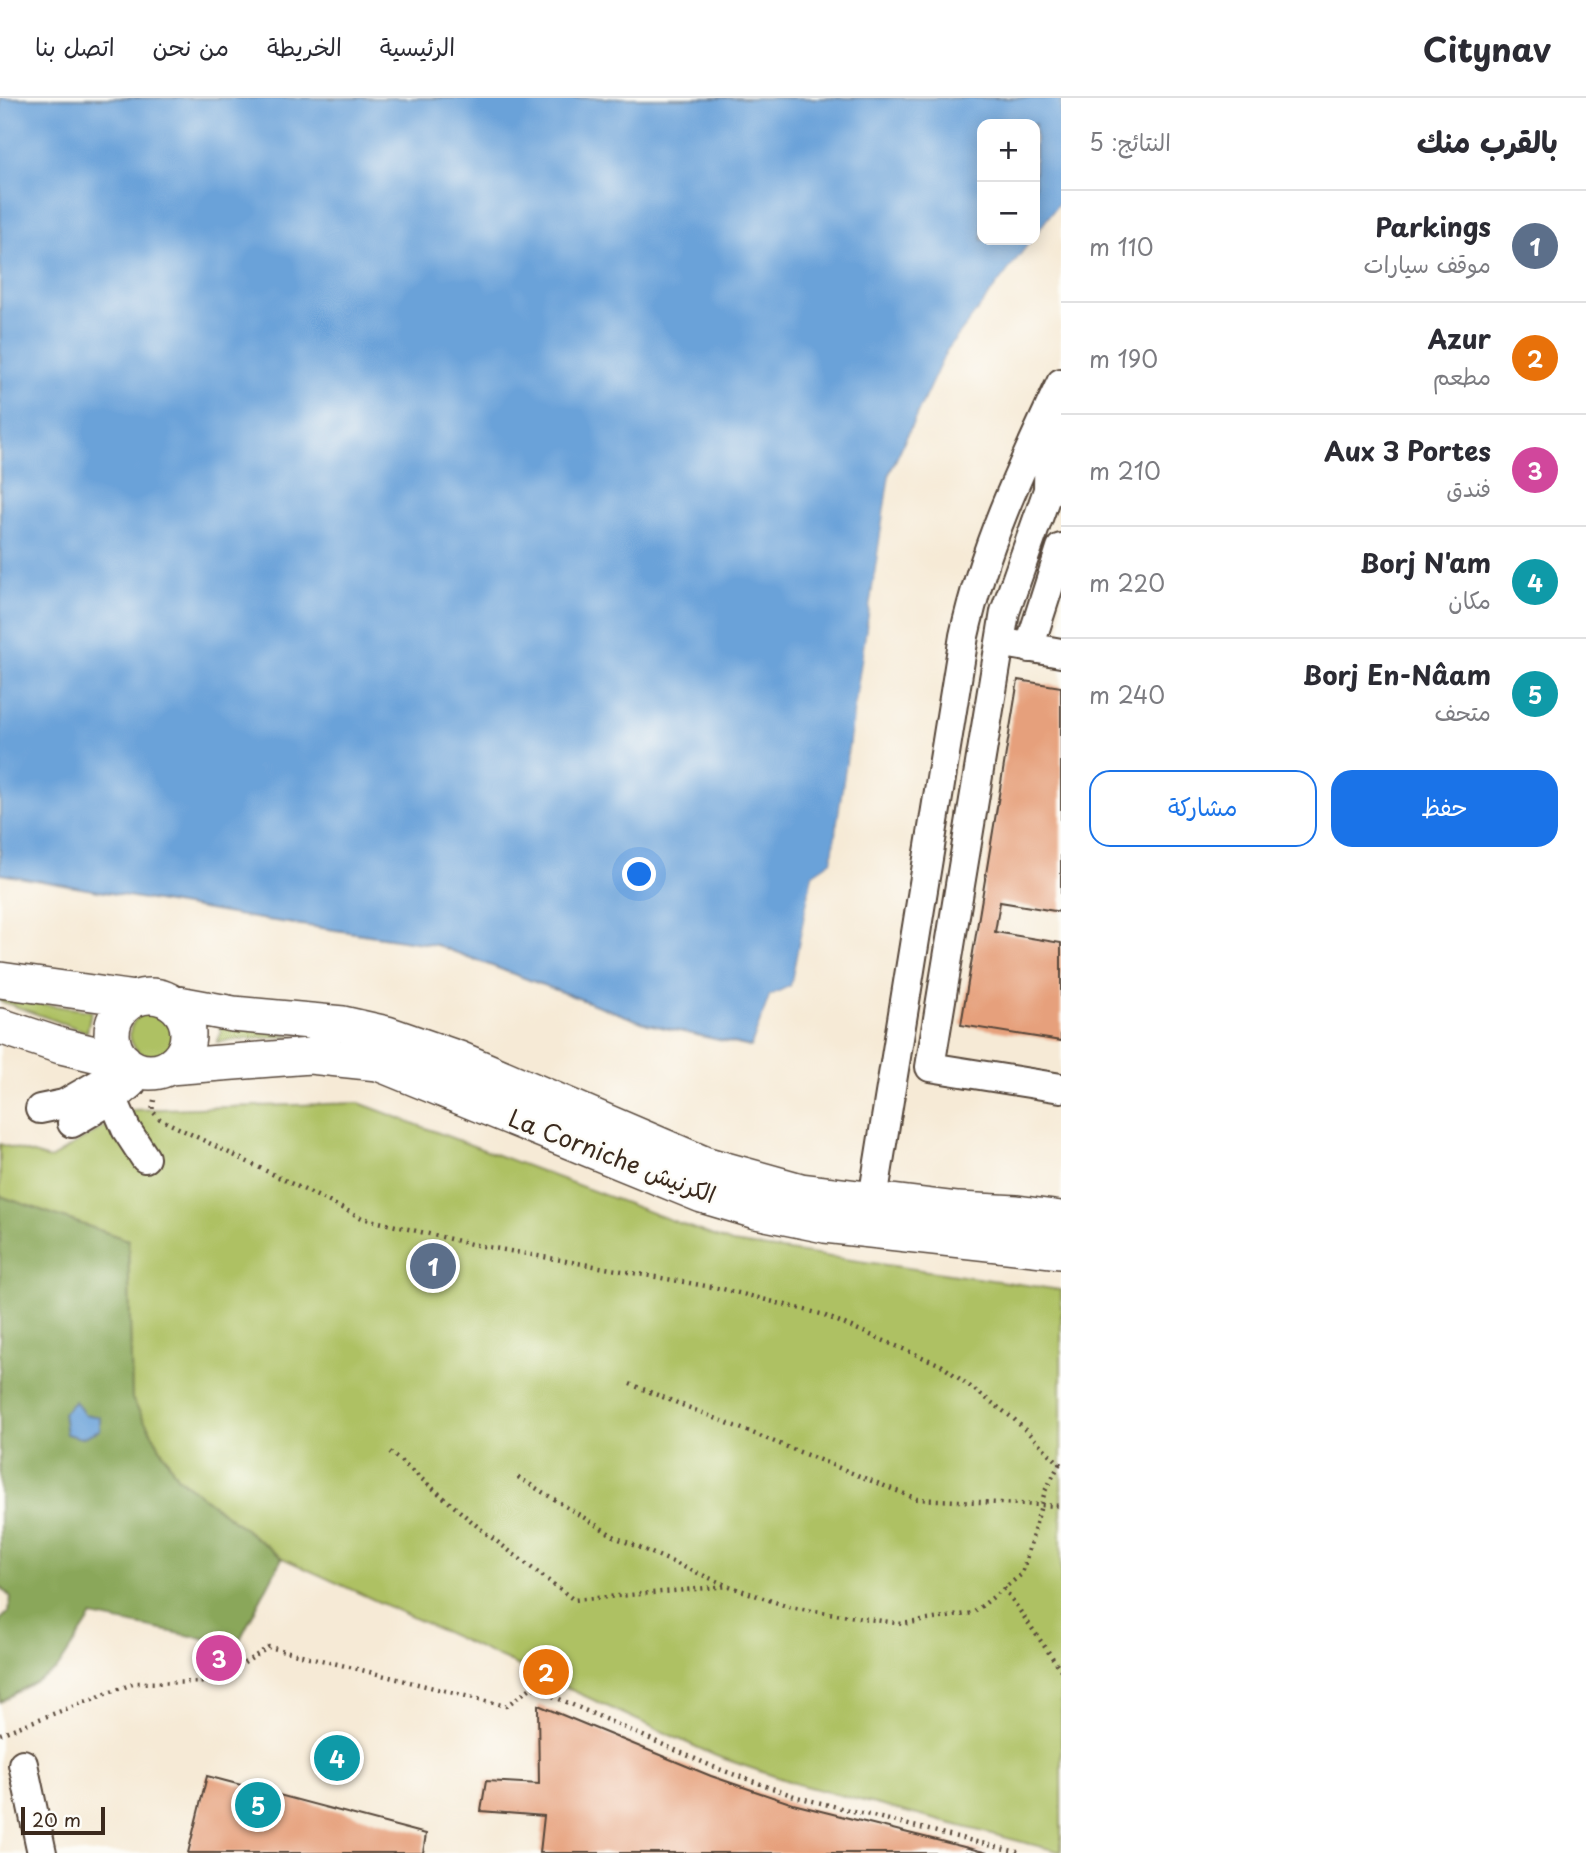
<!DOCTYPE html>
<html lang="ar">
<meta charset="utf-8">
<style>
body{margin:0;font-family:"Playpen Sans","Playpen Sans Arabic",sans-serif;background:#f2f2f3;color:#2b2b33;direction:rtl}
.controls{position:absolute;right:21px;top:21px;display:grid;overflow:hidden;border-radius:14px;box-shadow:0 4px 18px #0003}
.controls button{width:63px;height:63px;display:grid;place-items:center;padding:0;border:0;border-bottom:2px solid #e1e1e2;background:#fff;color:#2b2b33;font:35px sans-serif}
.scale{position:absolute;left:21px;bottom:18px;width:84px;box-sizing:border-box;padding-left:7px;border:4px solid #3b2a1e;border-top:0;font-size:19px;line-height:24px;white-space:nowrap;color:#3b2a1e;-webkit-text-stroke:5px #fdfcf7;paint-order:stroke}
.you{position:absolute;left:640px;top:777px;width:24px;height:24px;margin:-18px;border:5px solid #fff;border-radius:50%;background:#1a73e8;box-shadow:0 0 0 10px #1a73e833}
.badge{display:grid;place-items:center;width:46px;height:46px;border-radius:50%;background:#1a73e8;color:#fff;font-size:23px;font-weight:700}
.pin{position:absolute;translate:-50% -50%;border:4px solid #fff;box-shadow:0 2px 7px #0006}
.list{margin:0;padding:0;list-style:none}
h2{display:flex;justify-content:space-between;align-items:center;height:91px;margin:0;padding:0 28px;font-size:30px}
h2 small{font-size:23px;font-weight:400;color:#7c7c81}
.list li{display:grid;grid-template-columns:46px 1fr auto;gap:21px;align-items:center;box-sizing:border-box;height:112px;padding:0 28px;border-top:2px solid #e1e1e2}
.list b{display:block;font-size:26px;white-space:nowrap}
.list p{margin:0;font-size:23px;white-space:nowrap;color:#7c7c81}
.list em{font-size:23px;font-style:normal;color:#7c7c81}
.actions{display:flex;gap:14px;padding:21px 28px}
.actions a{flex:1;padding:16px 0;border:2px solid #1a73e8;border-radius:21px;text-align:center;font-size:24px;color:#1a73e8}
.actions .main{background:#1a73e8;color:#fff}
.map{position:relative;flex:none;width:1061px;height:1755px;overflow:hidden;direction:ltr}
header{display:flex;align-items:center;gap:42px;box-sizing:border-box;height:98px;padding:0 35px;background:#fff;border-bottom:2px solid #e1e1e2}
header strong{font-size:33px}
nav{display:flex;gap:38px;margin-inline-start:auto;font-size:24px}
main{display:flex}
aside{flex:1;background:#fff}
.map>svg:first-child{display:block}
.green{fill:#aec164;stroke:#747641;stroke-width:2}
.forest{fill:#8aa75a;stroke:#62683c;stroke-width:2}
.water{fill:#6aa2d9;stroke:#52667c;stroke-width:2}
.pier{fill:#f6ead6}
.building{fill:#e6a07b}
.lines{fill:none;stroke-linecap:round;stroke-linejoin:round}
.minor-casing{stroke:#57473a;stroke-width:32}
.major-casing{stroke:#57473a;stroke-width:38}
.path{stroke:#57473a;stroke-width:4.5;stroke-dasharray:2 5;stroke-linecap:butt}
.minor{stroke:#fff;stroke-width:28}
.major{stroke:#fff;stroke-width:35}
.labels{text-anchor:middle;stroke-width:5;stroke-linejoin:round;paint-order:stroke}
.street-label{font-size:24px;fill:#3b2a1e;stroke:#fdfcf7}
</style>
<header>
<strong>Citynav</strong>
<nav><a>الرئيسية</a><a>الخريطة</a><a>من نحن</a><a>اتصل بنا</a></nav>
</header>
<main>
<aside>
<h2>بالقرب منك<small>النتائج: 5</small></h2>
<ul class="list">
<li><span class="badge" style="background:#5c6f8a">1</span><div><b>Parkings</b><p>موقف سيارات</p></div><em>110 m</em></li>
<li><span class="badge" style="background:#e8710a">2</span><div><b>Azur</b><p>مطعم</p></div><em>190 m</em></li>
<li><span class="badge" style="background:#d1479c">3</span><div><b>Aux 3 Portes</b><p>فندق</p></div><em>210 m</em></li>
<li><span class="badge" style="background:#0f9aa8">4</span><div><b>Borj N'am</b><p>مكان</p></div><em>220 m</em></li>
<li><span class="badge" style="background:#0f9aa8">5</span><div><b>Borj En-Nâam</b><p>متحف</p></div><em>240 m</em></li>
</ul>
<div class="actions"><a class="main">حفظ</a><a>مشاركة</a></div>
</aside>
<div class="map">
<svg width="1061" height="1755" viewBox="0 0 1061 1755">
<rect width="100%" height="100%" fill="#fdfcf7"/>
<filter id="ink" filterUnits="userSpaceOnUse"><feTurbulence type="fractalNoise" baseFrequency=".0143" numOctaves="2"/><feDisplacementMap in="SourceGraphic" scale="14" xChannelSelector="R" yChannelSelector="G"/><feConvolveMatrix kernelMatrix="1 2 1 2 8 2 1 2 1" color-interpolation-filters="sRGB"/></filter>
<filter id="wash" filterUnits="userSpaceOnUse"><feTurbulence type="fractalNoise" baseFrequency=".00686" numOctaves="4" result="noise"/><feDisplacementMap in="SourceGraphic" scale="28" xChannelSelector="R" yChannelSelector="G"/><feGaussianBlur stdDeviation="1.57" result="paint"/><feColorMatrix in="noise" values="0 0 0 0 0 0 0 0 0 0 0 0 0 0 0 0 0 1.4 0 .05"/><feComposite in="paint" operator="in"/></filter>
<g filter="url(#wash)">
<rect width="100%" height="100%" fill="#f6ead6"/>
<path class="green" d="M0 900 91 913 87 934 0 903Z
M130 936a22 22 0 1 1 44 0a22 22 0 1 1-44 0Z
M218 924 296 938 241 941 217 944 221 934Z
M359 1005 732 1145 1061 1192V1754L797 1686 716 1658 282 1460 177 1379 132 1301 128 1142 0 1098V1046L50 1061 132 1012Z"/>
<path class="forest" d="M0 1098 128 1142 132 1301 177 1379 282 1460 237 1547 92 1518 57 1571 0 1604V1522L9 1514 11 1500 0 1488Z"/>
<path class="water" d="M0 0H1061V103L1035 138V26H982V142H1032L947 253 890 375 832 763 813 776 791 888 770 898 751 949 647 926 436 847 254 820 0 776Z
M75 1303 84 1316 100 1319V1332L81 1340 66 1336 63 1315Z"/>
<path class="pier" d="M1061 103V109L950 255 893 377 835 764 817 778 794 889 772 900 755 951 750 953 770 898 791 888 813 776 832 763 890 376 947 253 1032 142H1035V138Z"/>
<g id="blocks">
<path class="building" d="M1018 582 1061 589V814L1000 804 995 834 1061 845V943L961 927Z
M538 1607 711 1678 793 1706 988 1755H540L544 1718 481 1713 486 1683 539 1686Z
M207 1678 426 1736 423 1755H188Z"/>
</g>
</g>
<g filter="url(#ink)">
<use href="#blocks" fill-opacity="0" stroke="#57473a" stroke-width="2"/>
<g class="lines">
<g class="minor-casing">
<path id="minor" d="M1049 323 1048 392 1005 514 930 969 1061 990
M1010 546 1061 555
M1029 550 1061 450
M113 1001 126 1031 145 1060
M40 1011 64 1006 130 968
M72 1025 113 1001 131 986
M873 1101 964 538C984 447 1022 368 1061 285
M23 1666 42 1755"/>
</g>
<g class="major-casing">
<path id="major" d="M0 882 135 901
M112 936a38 38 0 1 1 76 0a38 38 0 1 1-76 0Z
M173 905 233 916 343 926 387 936 459 961 704 1066 801 1093 958 1112 1017 1115 1061 1121
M0 928 61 948 124 963
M169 969 310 958 378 965 702 1097 756 1113 825 1127 1061 1153"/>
</g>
<path class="path" d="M154 1002 152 1013 160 1021 362 1120 471 1146 723 1191 821 1216 941 1267 1014 1321 1061 1367
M630 1286 917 1401 1061 1408
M390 1354 483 1433 574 1502 729 1488 789 1509 902 1526 973 1515 1022 1476 1045 1393 1060 1365
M518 1379 617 1440 728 1488
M1004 1490 1061 1572
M0 1636 135 1585 215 1584 269 1549 506 1608 532 1589 716 1670 797 1699 1021 1755"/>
<use href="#minor" class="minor"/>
<use href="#major" class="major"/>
</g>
</g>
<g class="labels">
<g class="street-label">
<text transform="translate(612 1059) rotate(21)" y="8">La Corniche الكرنيش</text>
</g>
</g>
</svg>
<div class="controls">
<button>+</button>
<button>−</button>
</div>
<div class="scale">20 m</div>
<div class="you"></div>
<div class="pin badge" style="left:433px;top:1168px;background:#5c6f8a">1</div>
<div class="pin badge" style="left:546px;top:1574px;background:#e8710a">2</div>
<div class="pin badge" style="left:219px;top:1560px;background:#d1479c">3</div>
<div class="pin badge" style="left:337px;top:1660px;background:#0f9aa8">4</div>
<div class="pin badge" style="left:258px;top:1707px;background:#0f9aa8">5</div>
</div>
</main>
